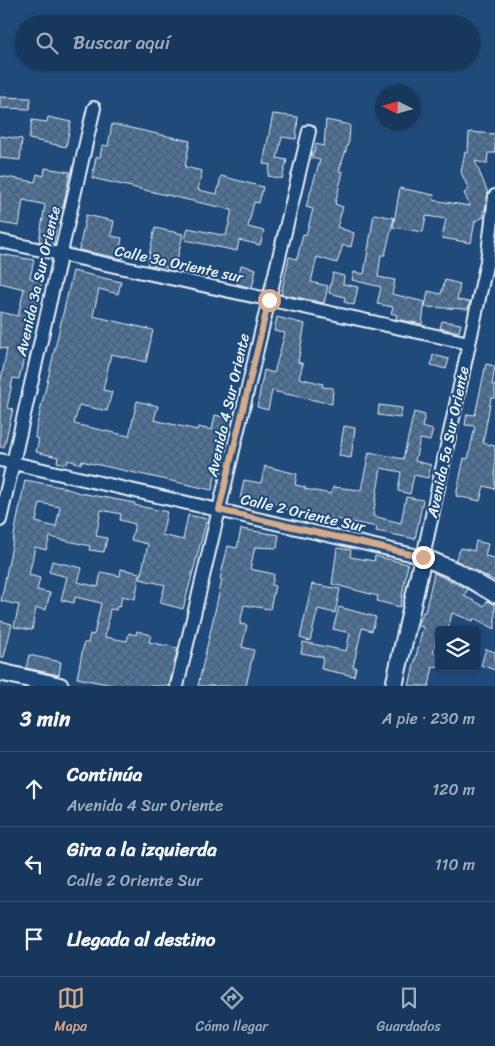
<!DOCTYPE html>
<html lang="es">
<meta charset="utf-8">
<style>
body{margin:0;font-family:Sriracha,sans-serif;background:#244365;color:#f1f3f6}
.controls{position:absolute;right:15px;bottom:15px;display:grid;overflow:hidden;border-radius:5px;box-shadow:0 1px 4px #0004}
.controls button{width:45px;height:45px;display:grid;place-items:center;padding:0;border:0;border-bottom:1px solid #365272;background:#17385c;color:#f1f3f6;font:25px sans-serif}
.compass{position:absolute;left:375px;top:85px;width:45px;height:45px;border-radius:50%;background:#17385c;box-shadow:0 1px 4px #0004;rotate:275deg}
.stop{position:absolute;width:15px;height:15px;margin:-11px;border:4px solid #d6ab8b;border-radius:50%;background:#fff}
.stop.end{background:#d6ab8b;border-color:#fff;box-shadow:0 1px 5px #0008}
.list{margin:0;padding:0;list-style:none}
h2{display:flex;justify-content:space-between;align-items:center;height:65px;margin:0;padding:0 20px;font-size:21px}
h2 small{font-size:16px;font-weight:400;color:#9eacbb}
.list li{display:grid;grid-template-columns:32px 1fr auto;gap:15px;align-items:center;box-sizing:border-box;height:75px;padding:0 20px;border-top:1px solid #365272}
.list b{display:block;font-size:19px;white-space:nowrap}
.list p{margin:0;font-size:16px;white-space:nowrap;color:#9eacbb}
.list em{font-size:16px;font-style:normal;color:#9eacbb}
.icon{flex:none;width:28px;height:28px;fill:none;stroke:currentColor;stroke-width:2;stroke-linecap:round;stroke-linejoin:round}
.map{position:relative;flex:none;width:495px;height:686px;overflow:hidden}
.search{position:absolute;background:#17385c;box-shadow:0 1px 4px #0004;left:15px;right:15px;top:15px;height:55px;display:flex;align-items:center;gap:12px;box-sizing:border-box;padding:0 18px;border-radius:28px;color:#9eacbb;font-size:19px}
.sheet{height:290px;background:#17385c}
nav{display:flex;justify-content:space-around;align-items:center;box-sizing:border-box;height:70px;border-top:1px solid #365272;background:#17385c;font-size:14px;color:#9eacbb}
nav a{display:grid;justify-items:center;gap:2px}
nav .on{color:#d6ab8b}
.map>svg:first-child{display:block}
</style>
<div class="map">
<svg width="495" height="686" viewBox="0 0 495 686">
<defs>
<pattern id="building-cross-hatch" width="8" height="8" patternUnits="userSpaceOnUse" patternTransform="scale(1.25)"><rect width="8" height="8" fill="#517399"/><path d="M0 0l8 8M0 8l8-8" fill="none" stroke="#4c5e72"/></pattern>
</defs>
<rect width="100%" height="100%" fill="#1f4a7a"/>
<filter id="ink" filterUnits="userSpaceOnUse"><feTurbulence type="fractalNoise" baseFrequency=".02" numOctaves="2"/><feDisplacementMap in="SourceGraphic" scale="10" xChannelSelector="R" yChannelSelector="G"/><feConvolveMatrix kernelMatrix="1 2 1 2 8 2 1 2 1" color-interpolation-filters="sRGB"/></filter>
<g filter="url(#ink)">
<path fill="url(#building-cross-hatch)" stroke="#e8f1f8" fill-rule="evenodd" d="M 0,97 L 31,98 L 30,109 L 0,108 Z
M 273,114 L 298,117 L 296,139 L 282,137 L 277,158 L 287,160 L 282,179 L 268,176 L 270,165 L 263,164 Z
M 48,117 L 71,122 L 66,147 L 29,139 L 32,120 L 47,122 Z
M 326,120 L 350,125 L 349,141 L 339,171 L 343,172 L 335,204 L 343,207 L 337,227 L 354,233 L 351,247 L 343,245 L 337,263 L 317,257 L 311,282 L 328,286 L 324,303 L 281,294 L 289,257 L 297,259 L 303,234 L 306,235 L 313,209 L 306,207 L 320,160 L 312,158 L 316,144 L 324,146 Z
M 112,124 L 190,141 L 185,167 L 202,171 L 198,190 L 217,194 L 221,176 L 263,187 L 259,203 L 254,202 L 248,227 L 264,231 L 260,245 L 239,240 L 237,251 L 185,240 L 188,228 L 226,236 L 232,210 L 92,178 L 96,157 L 100,157 L 102,145 L 108,146 Z
M 469,132 L 495,134 L 495,153 L 488,153 L 487,164 L 475,161 L 488,193 L 485,210 L 483,211 L 484,217 L 475,221 L 471,243 L 442,238 L 446,219 L 426,216 L 423,232 L 393,227 L 400,188 L 434,195 L 433,200 L 470,206 L 464,193 L 469,190 L 461,172 L 465,152 L 468,153 Z
M 0,136 L 22,139 L 20,160 L 0,158 Z
M 45,168 L 70,172 L 63,208 L 59,208 L 54,244 L 39,241 L 45,205 L 42,204 L 23,200 L 19,226 L 0,223 L 0,176 L 35,182 L 37,174 L 44,176 Z
M 374,214 L 394,218 L 385,255 L 381,255 L 378,277 L 395,280 L 392,294 L 425,302 L 422,324 L 396,319 L 397,315 L 391,313 L 393,307 L 377,304 L 381,287 L 352,280 L 354,272 L 364,274 Z
M 86,215 L 114,221 L 111,236 L 122,238 L 120,248 L 125,249 L 123,259 L 79,250 Z
M 155,228 L 183,234 L 175,268 L 147,265 Z
M 0,254 L 34,260 L 30,278 L 42,281 L 19,379 L 13,378 L 7,408 L 13,409 L 4,447 L 0,447 L 0,385 L 7,349 L 0,348 L 0,312 L 18,316 L 24,289 L 0,283 Z
M 241,265 L 256,269 L 252,288 L 237,284 Z
M 73,271 L 121,282 L 118,294 L 99,289 L 93,316 L 153,330 L 146,362 L 111,354 L 103,390 L 112,392 L 107,411 L 79,405 L 74,424 L 129,436 L 137,401 L 158,406 L 154,420 L 197,430 L 198,427 L 212,430 L 215,415 L 228,418 L 212,490 L 81,461 L 81,464 L 68,460 L 67,464 L 57,462 L 58,457 L 36,452 L 39,439 L 35,438 L 36,429 Z
M 333,273 L 344,276 L 343,284 L 358,287 L 354,305 L 344,302 L 345,297 L 329,293 Z
M 445,280 L 460,284 L 457,300 L 470,302 L 468,309 L 425,307 L 428,291 L 441,294 Z
M 277,317 L 305,324 L 298,362 L 303,364 L 299,378 L 323,384 L 322,387 L 333,388 L 332,404 L 272,391 L 268,410 L 257,407 L 264,370 L 274,373 L 285,333 L 274,331 Z
M 442,321 L 461,324 L 459,332 L 440,328 Z
M 433,355 L 449,359 L 446,369 L 431,365 Z
M 486,364 L 495,366 L 492,385 L 495,385 L 495,398 L 491,398 L 483,443 L 495,446 L 495,489 L 484,486 L 480,501 L 456,496 L 464,458 L 468,459 L 475,426 L 465,425 L 467,414 L 475,415 Z
M 379,405 L 402,408 L 400,418 L 378,415 Z
M 414,412 L 425,415 L 422,427 L 433,430 L 430,441 L 420,439 L 415,461 L 431,465 L 428,478 L 414,475 L 410,494 L 398,491 L 401,472 L 381,468 L 373,516 L 401,523 L 406,497 L 423,500 L 415,539 L 376,531 L 377,527 L 281,508 L 281,505 L 256,499 L 255,503 L 240,499 L 244,480 L 261,483 L 265,466 L 297,474 L 295,485 L 305,487 L 305,489 L 331,494 L 333,487 L 361,490 L 369,452 L 403,459 Z
M 344,426 L 355,428 L 351,458 L 339,456 Z
M 25,480 L 61,487 L 80,493 L 135,503 L 134,505 L 167,512 L 162,535 L 183,540 L 188,515 L 207,519 L 183,609 L 160,603 L 165,585 L 140,579 L 148,544 L 131,540 L 135,524 L 120,520 L 121,514 L 101,510 L 96,536 L 107,538 L 104,552 L 89,550 L 90,546 L 50,537 L 46,550 L 35,547 L 29,575 L 40,578 L 37,590 L 50,593 L 46,610 L 36,608 L 32,630 L 14,627 L 19,605 L 1,601 ZM 40,503 L 60,507 L 56,527 L 36,522 Z
M 241,529 L 279,535 L 277,548 L 255,547 L 250,569 L 274,574 L 272,585 L 275,586 L 270,609 L 244,605 L 240,624 L 247,625 L 242,647 L 254,650 L 246,686 L 198,686 L 222,580 L 220,579 L 223,566 L 228,546 L 237,548 Z
M 476,541 L 488,544 L 485,556 L 495,558 L 495,581 L 455,560 L 461,548 L 474,551 Z
M 337,548 L 351,550 L 350,557 L 374,561 L 375,556 L 408,564 L 400,607 L 377,601 L 378,596 L 332,584 Z
M 52,561 L 82,568 L 78,582 L 98,587 L 101,572 L 120,576 L 121,569 L 140,573 L 135,599 L 122,596 L 120,607 L 117,606 L 116,610 L 110,609 L 105,637 L 127,641 L 129,633 L 136,635 L 137,631 L 151,635 L 149,642 L 178,648 L 169,686 L 117,686 L 77,678 L 84,643 L 88,643 L 90,634 L 94,635 L 101,603 L 75,597 L 74,603 L 61,600 L 67,577 L 49,572 Z
M 434,573 L 468,589 L 464,596 L 484,606 L 487,601 L 495,605 L 495,629 L 474,618 L 473,621 L 452,613 L 448,630 L 439,630 L 433,653 L 439,655 L 439,667 L 433,666 L 429,686 L 409,686 L 423,627 L 419,626 L 423,612 L 425,612 Z
M 312,584 L 340,589 L 335,613 L 318,609 L 310,641 L 300,638 Z
M 339,607 L 376,617 L 372,631 L 362,628 L 353,667 L 356,667 L 354,676 L 321,669 L 323,657 L 301,653 L 303,642 L 346,651 L 350,633 L 333,629 Z
M 0,621 L 12,624 L 4,657 L 0,657 Z
M 486,649 L 495,652 L 495,670 L 481,665 Z
M 29,655 L 61,662 L 59,675 L 26,668 Z"/>
<g fill="none" stroke-linecap="round" stroke-linejoin="round">
<g stroke="#e8f1f8" stroke-width="16">
<path id="minor" d="M 0,241 L 469,343
M 0,460 L 423,557 L 487,261 L 495,196
M 0,520 L 94,108
M 177,686 L 309,131"/>
</g>
<g stroke="#e8f1f8" stroke-width="20">
<path id="tertiary" d="M 0,672 L 60,686
M 394,686 L 423,557 L 458,572 L 495,594"/>
</g>
<use href="#minor" stroke="#1f4a7a" stroke-width="12"/>
<use href="#tertiary" stroke="#1f4a7a" stroke-width="16"/>
</g>
</g>
<g fill="none" stroke-linecap="round" stroke-linejoin="round" filter="url(#ink)">
<path stroke="#d6ab8b" stroke-width="6" d="M 269,300 L 219,510 L 423,557"/>
</g>
<g text-anchor="middle" dominant-baseline="central" stroke-width="4" stroke-linejoin="round" paint-order="stroke">
<g font-size="15" fill="#e8f1f8" stroke="#1f4a7a">
<text transform="translate(179 264) rotate(12)">Calle 3a Oriente sur</text>
<text transform="translate(38 281) rotate(-77)">Avenida 3a Sur Oriente</text>
<text transform="translate(228 405) rotate(-77)">Avenida 4 Sur Oriente</text>
<text transform="translate(448 442) rotate(-78)">Avenida 5a Sur Oriente</text>
<text transform="translate(303 513) rotate(13)">Calle 2 Oriente Sur</text>
</g>
</g>
</svg>
<div class="controls">
<button><svg class="icon" aria-label="layers" viewBox="0 0 24 24"><path d="M12 4l9 5-9 5-9-5zM3 14l9 5 9-5"/></svg></button>
</div>
<svg class="compass" viewBox="-18 -18 36 36"><path d="M0-13l5 13h-10z" fill="#e53935"/><path d="M0 13l5-13h-10z" fill="#9eacbb"/></svg>
<div class="stop" style="left:269px;top:300px"></div>
<div class="stop end" style="left:423px;top:557px"></div>
<div class="search"><svg class="icon" aria-label="search" viewBox="0 0 24 24"><circle cx="10" cy="10" r="6"/><path d="M15 15l6 6"/></svg>Buscar aquí</div>
</div>
<section class="sheet">
<h2>3 min<small>A pie · 230 m</small></h2>
<ul class="list">
<li><svg class="icon" aria-label="ahead" viewBox="0 0 24 24"><path d="M12 20V5M6 11l6-6 6 6"/></svg><div><b>Continúa</b><p>Avenida 4 Sur Oriente</p></div><em>120 m</em></li>
<li><svg class="icon" aria-label="left" viewBox="0 0 24 24"><path d="M17 20v-9H6M10 6l-5 5 5 5"/></svg><div><b>Gira a la izquierda</b><p>Calle 2 Oriente Sur</p></div><em>110 m</em></li>
<li><svg class="icon" aria-label="arrive" viewBox="0 0 24 24"><path d="M6 21V4h12l-3 4 3 4H6"/></svg><div><b>Llegada al destino</b></div></li>
</ul>
</section>
<nav>
<a class="on"><svg class="icon" aria-label="map" viewBox="0 0 24 24"><path d="M3 6l6-2 6 2 6-2v14l-6 2-6-2-6 2zM9 4v14M15 6v14"/></svg>Mapa</a>
<a><svg class="icon" aria-label="directions" viewBox="0 0 24 24"><path d="M12 3l9 9-9 9-9-9zM9 14v-3h6M13 9l2 2-2 2"/></svg>Cómo llegar</a>
<a><svg class="icon" aria-label="saved" viewBox="0 0 24 24"><path d="M7 4h10v16l-5-4-5 4z"/></svg>Guardados</a>
</nav>
